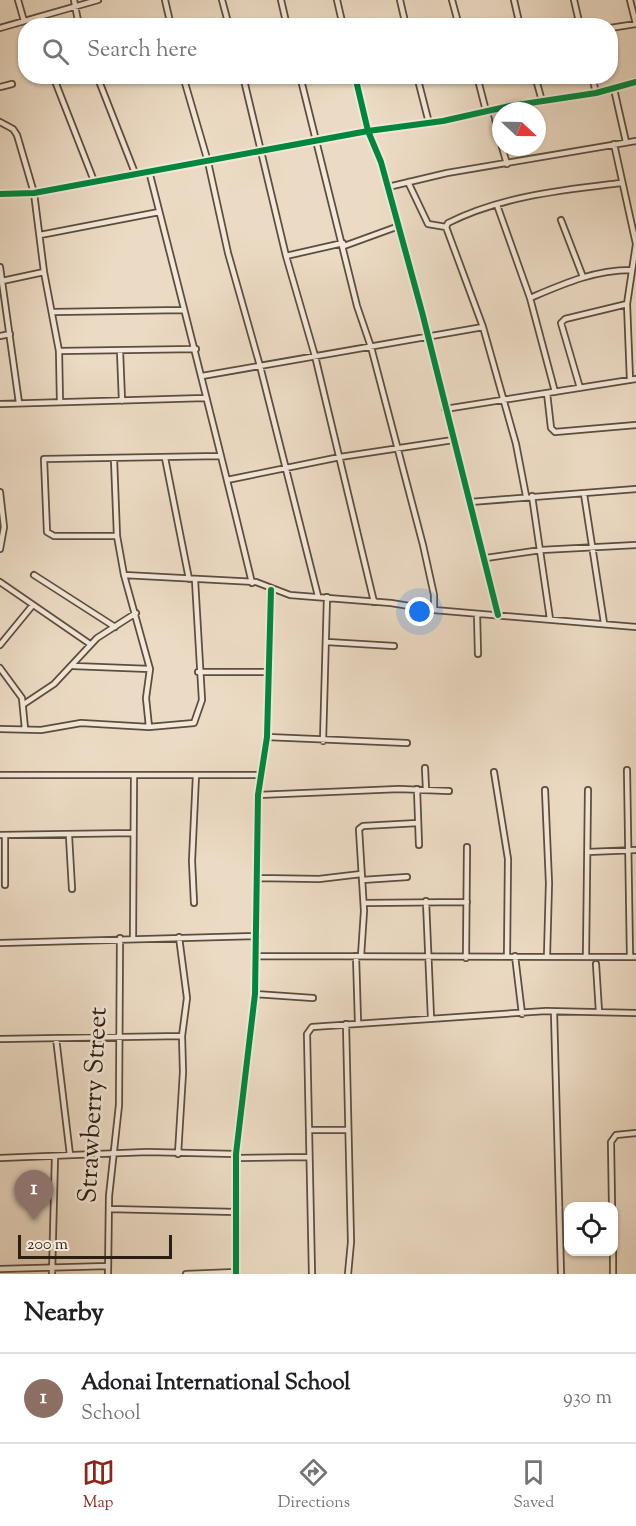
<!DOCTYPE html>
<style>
body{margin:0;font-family:"Sorts Mill Goudy",serif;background:#f6f6f6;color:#202124}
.controls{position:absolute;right:18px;bottom:18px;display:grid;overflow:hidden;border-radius:12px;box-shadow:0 2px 4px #0004}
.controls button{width:54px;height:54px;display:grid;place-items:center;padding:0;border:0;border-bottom:2px solid #e0e0e0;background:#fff;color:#202124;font:30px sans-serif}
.compass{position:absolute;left:492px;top:102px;width:54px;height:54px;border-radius:50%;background:#fff;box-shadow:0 2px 4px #0004;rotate:112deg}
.scale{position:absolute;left:18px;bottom:15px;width:154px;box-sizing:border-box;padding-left:6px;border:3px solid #2d1e12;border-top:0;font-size:16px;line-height:21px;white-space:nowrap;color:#2d1e12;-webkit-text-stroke:4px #f3e8d9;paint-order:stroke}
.you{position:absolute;left:420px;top:612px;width:21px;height:21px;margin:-15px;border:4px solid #fff;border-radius:50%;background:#1a73e8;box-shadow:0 0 0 9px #1a73e833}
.badge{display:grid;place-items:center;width:39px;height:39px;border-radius:50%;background:#8f2418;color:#fff;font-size:20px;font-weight:700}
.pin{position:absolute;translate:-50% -50px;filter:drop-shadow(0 2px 3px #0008)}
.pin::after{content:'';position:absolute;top:32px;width:21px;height:18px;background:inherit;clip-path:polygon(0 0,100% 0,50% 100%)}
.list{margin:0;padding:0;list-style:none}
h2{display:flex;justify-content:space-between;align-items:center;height:78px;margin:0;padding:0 24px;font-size:26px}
h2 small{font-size:20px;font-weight:400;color:#757577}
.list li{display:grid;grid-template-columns:39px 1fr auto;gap:18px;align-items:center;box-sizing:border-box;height:90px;padding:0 24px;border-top:2px solid #e0e0e0}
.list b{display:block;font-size:22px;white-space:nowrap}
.list p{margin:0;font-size:20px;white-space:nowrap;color:#757577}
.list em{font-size:20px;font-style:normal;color:#757577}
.icon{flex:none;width:33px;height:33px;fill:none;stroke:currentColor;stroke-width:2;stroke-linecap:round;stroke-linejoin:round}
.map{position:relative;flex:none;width:636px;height:1274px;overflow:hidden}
.search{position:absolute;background:#fff;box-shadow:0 2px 4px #0004;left:18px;right:18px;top:18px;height:66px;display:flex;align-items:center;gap:15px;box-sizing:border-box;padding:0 21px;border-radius:24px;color:#757577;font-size:22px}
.sheet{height:168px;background:#fff}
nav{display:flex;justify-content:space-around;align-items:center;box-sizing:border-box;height:84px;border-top:2px solid #e0e0e0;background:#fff;font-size:16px;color:#757577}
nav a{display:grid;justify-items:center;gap:3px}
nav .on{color:#8f2418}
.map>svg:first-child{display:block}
</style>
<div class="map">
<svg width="636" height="1274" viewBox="0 0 636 1274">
<rect width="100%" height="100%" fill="#ecdbc4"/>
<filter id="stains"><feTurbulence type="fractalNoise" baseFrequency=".00333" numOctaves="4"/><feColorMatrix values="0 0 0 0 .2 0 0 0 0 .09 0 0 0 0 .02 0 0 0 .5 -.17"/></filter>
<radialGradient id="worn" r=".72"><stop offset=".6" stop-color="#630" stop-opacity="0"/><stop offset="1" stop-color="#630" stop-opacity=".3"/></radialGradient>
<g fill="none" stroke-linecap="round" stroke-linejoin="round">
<g stroke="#5d4d3e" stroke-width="8">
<path id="minor" d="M 18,0 L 24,21
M 74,0 L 79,26
M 165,0 L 171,26
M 222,0 L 229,26
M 281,0 L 287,26
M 337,0 L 343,26
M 400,0 L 406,26
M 452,0 L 459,26
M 514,0 L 520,26
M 574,0 L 580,26
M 630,0 L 636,24
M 0,28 L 98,0
M 610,28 L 636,24
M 53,76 L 94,181
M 97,76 L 135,173
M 183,76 L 208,162 L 228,253 L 260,366 L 318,596
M 243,76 L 286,256 L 315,356 L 374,602
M 300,76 L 357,306 L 371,347 L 423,545 L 434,595 L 434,610
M 355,76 L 368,131 L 381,162 L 422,312 L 498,615
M 417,76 L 429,123
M 477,76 L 486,111
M 535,76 L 542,101
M 592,76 L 596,93
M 0,87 L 12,84
M 614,89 L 626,142
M 493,110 L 501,142
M 0,122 L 13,129 L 17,135 L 34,193 L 44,272 L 59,351 L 60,402
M 614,144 L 636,244 L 627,304 L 630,380
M 502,147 L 507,164
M 149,171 C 184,308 219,445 252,583
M 408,182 L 428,224 L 446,227
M 388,187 L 447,173 L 636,141
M 0,194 L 34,193 L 368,131 L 443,121 L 510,106 L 596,93 L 636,82
M 497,205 L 530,298 L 555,392
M 561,220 L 583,277
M 40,235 L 159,212
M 344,246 L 399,226
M 286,256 L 343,243
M 0,267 L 19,403
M 2,281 L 44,272
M 530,298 C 563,284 594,270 631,270
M 53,312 L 183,310
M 0,336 L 10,334
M 59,351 L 196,349
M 120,351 L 122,401
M 202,376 L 483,327
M 580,388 L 561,323 L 565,319 L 627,304
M 547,393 L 551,428 L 555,432 L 636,425
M 0,404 L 205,398
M 445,409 L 636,379
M 165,458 L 189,579
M 114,459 L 117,536 L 124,575 L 150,669 L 146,698 L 149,727
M 227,480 L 340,457 L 453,440
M 0,492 L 4,527 L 0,549
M 584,494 L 604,623
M 526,496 L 516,444 L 483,327 L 446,227 L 448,223 C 501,196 563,190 621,183
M 532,496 L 550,619
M 470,502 L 636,489
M 117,536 L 54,536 L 47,532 L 44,459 L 220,456
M 486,558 L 541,550 L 636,545
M 34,575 L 115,627
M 124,575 L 256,582 L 290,595 L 391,603 L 434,610 L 636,627
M 0,582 L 90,644
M 477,614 L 478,654
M 327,642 L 394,646
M 0,645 L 32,606
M 73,666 L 150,669
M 0,668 L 22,698 L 25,729
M 198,672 L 269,672
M 24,704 L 54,684 L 97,638 L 136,613
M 0,729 L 41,730 L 81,723 L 149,727 L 194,723 L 202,700 L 195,580
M 267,737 L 407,743
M 323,741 L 327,597
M 425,768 L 426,789
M 627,770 L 630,957
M 494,772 L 508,859 L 507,956
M 0,775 L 259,775
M 417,789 L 419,845
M 545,790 L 549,883 L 547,956
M 258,795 L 399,789 L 449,791
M 0,835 L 133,833
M 69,836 L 72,889
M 588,852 L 636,850
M 257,878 L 319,879 L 361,874
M 362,880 L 407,877
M 5,885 L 5,835
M 426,901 L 431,1018
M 194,903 L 192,861 L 196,775
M 364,903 L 467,902
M 133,938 L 134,775
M 0,943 L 257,936
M 257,956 L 636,957
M 356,956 L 358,1022
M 361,956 L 364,911 L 359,829 L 363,826 L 418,823
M 515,956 L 522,1014
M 586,956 L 588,790
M 466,958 L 467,847
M 596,964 L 599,1012
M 255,994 L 313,998
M 554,1012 L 561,1274
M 346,1024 L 351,1242 L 348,1274
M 56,1038 L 70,1155
M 0,1039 L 182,1036
M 309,1130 L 348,1130
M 178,1154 L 183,1072 L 182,1036 L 187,998 L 179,937
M 0,1158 L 147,1152 L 236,1154
M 236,1158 L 309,1157
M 612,1206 L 611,1142 L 616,1135 L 636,1133
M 109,1209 L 236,1212
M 613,1252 L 613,1274
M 0,1269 L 108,1266
M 52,1274 L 55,1156
M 108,1274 L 109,1196 L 119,1105 L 120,938
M 186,1274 L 236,1272
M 236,1274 L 236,1154 L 255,994 L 258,795 L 267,737 L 271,590
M 312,1274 L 307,1034 L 312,1027 L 546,1011 L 636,1013"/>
</g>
<use href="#minor" stroke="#f3e8d9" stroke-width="4.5"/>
<g stroke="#f3e8d9" stroke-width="10">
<path id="cycleway" d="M 355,76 L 368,131 L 381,162 L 422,312 L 498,615
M 0,194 L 34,193 L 368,131 L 443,121 L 510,106 L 596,93 L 636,82
M 236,1274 L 236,1154 L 255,994 L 258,795 L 267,737 L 271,590"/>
</g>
<use href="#cycleway" stroke="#00873e" stroke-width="6"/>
</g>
<g text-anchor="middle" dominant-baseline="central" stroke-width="5" stroke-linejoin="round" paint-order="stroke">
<g font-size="26" fill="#2d1e12" stroke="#f3e8d9">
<text transform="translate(94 1105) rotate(-87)">Strawberry Street</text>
</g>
</g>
<rect width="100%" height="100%" filter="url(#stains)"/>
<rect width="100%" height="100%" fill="url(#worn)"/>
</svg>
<div class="controls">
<button><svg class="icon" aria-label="locate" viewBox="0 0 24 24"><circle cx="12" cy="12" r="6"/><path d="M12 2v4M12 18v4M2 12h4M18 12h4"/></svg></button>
</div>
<svg class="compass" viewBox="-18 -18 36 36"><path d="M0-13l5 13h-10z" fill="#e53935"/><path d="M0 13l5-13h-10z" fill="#757577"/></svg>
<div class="scale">200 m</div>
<div class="you"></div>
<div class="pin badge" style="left:34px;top:1220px;background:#8d6e63">1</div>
<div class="search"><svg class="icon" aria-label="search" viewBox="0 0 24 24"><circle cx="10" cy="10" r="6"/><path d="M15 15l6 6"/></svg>Search here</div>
</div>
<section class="sheet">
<h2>Nearby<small></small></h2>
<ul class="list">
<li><span class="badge" style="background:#8d6e63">1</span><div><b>Adonai International School</b><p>School</p></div><em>930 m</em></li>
</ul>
</section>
<nav>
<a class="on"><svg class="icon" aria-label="map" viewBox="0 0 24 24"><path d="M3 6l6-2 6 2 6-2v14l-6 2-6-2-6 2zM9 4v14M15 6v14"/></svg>Map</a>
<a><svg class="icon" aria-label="directions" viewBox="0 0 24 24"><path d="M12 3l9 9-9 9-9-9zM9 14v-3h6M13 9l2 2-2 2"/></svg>Directions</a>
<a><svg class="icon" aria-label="saved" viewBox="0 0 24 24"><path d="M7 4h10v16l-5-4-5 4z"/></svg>Saved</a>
</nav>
